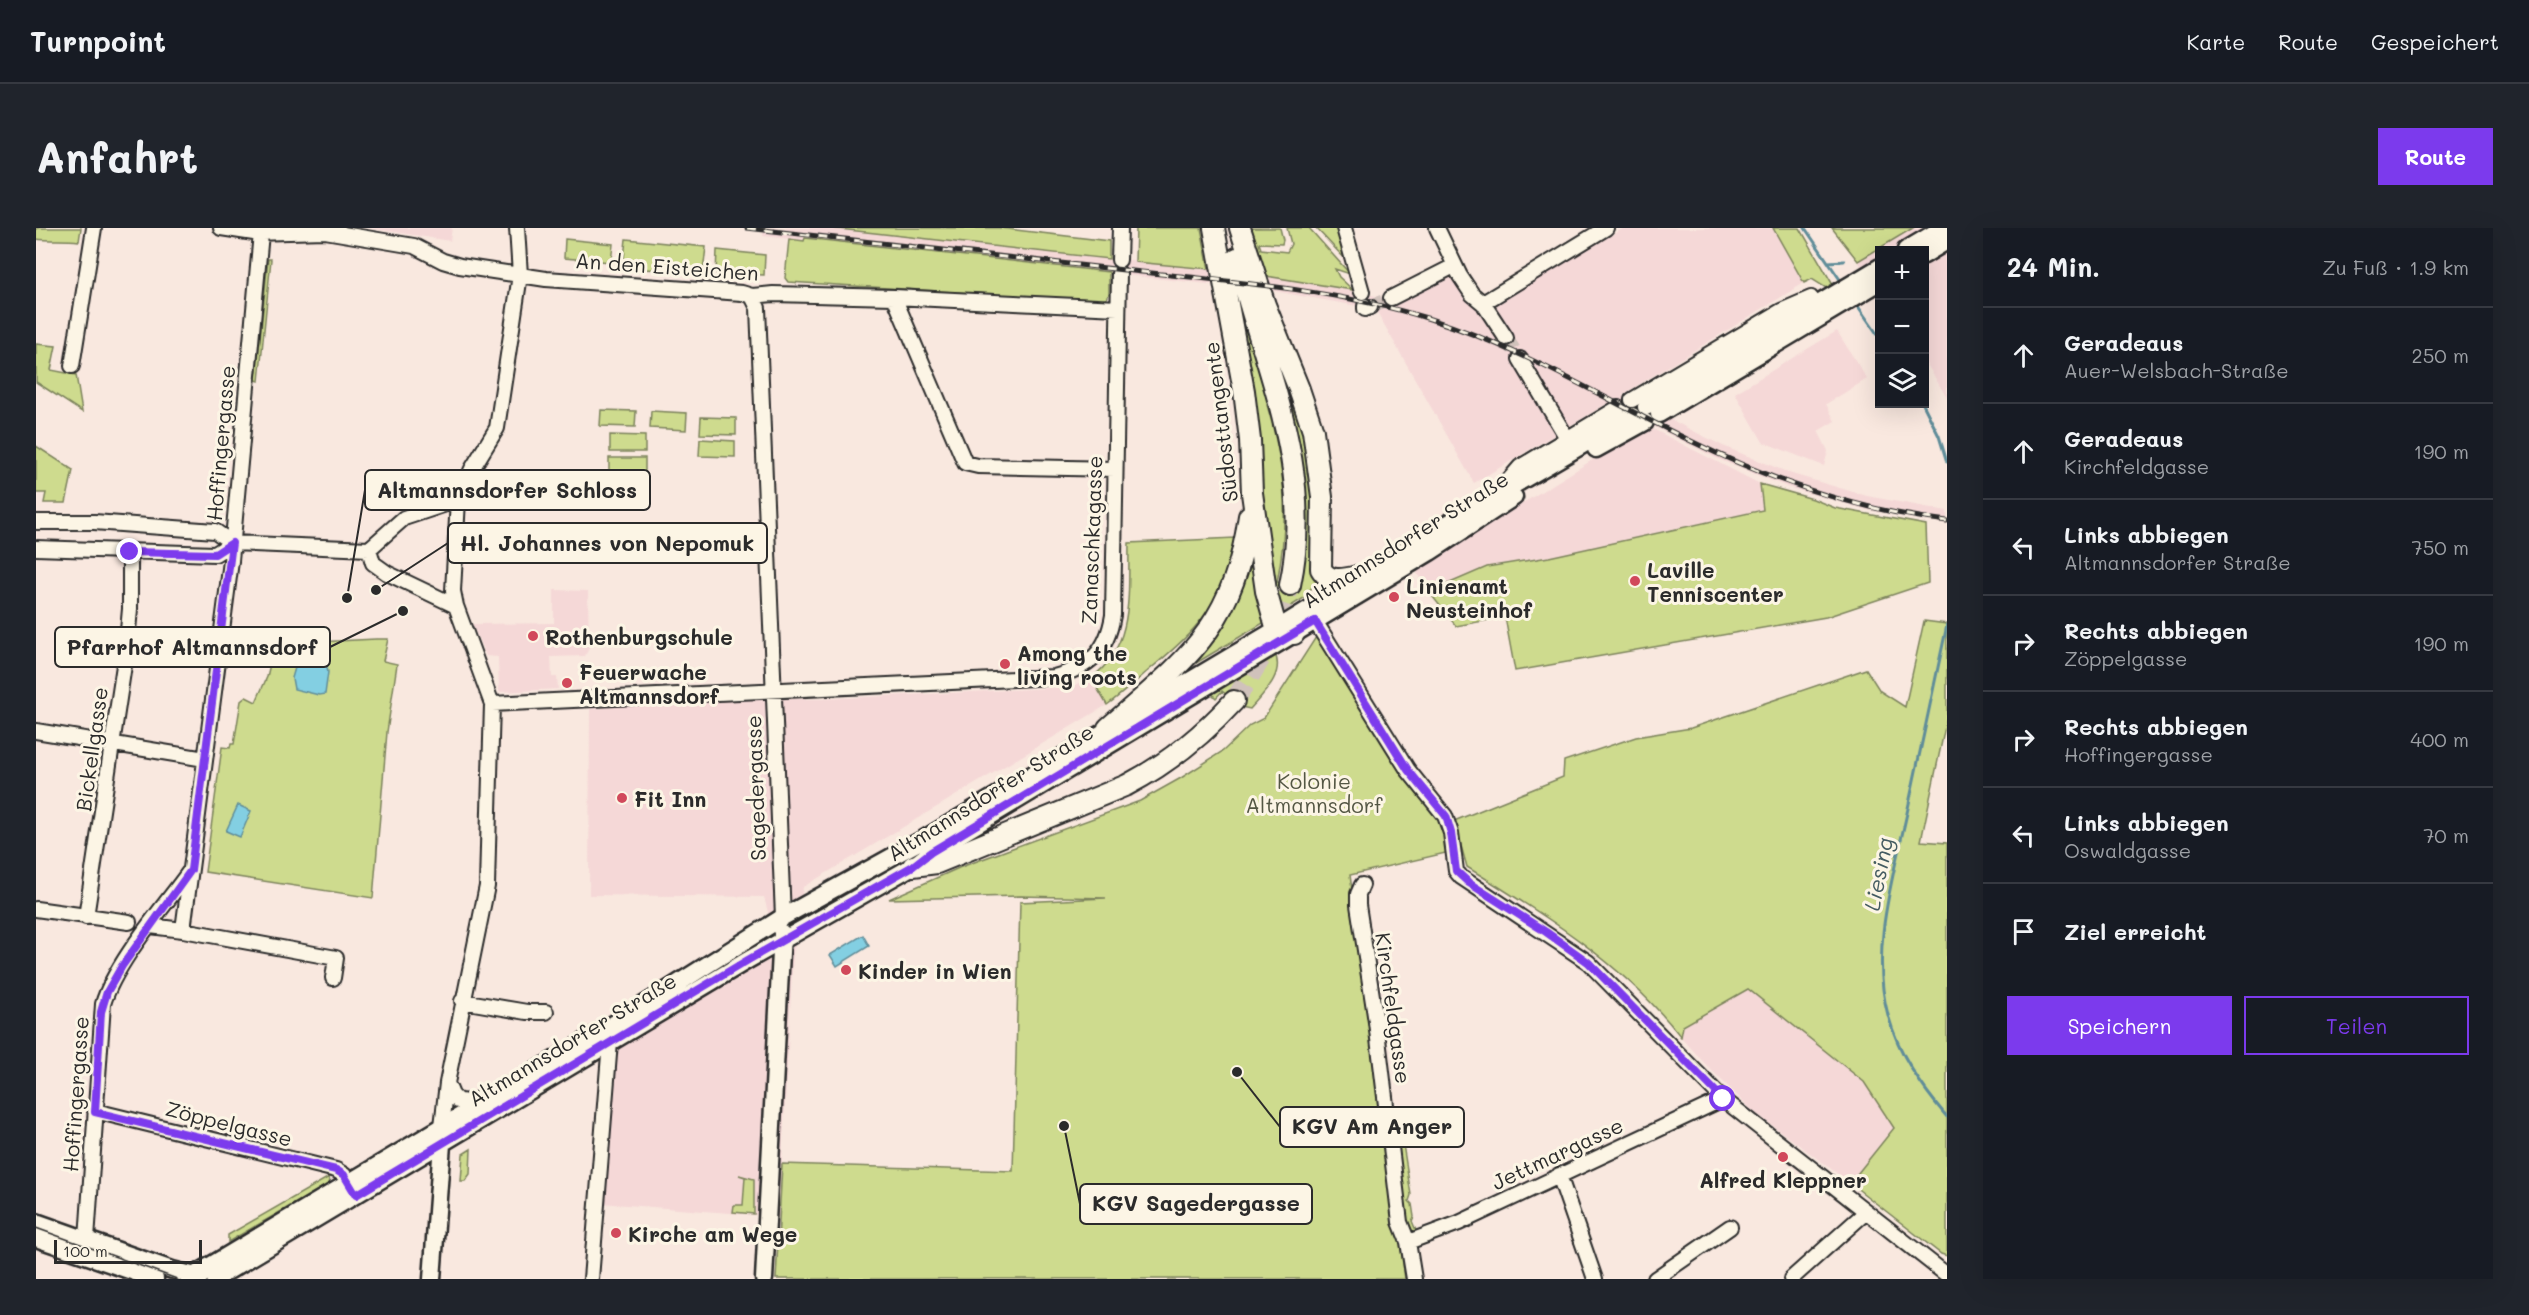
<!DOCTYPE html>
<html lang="de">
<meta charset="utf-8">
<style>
body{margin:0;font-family:Mali,sans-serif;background:#20242c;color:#f1f3f6}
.controls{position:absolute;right:18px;top:18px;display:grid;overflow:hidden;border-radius:0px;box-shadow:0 6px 24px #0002}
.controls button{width:54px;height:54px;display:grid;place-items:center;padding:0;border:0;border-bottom:2px solid #363941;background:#171b24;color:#f1f3f6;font:30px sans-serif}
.scale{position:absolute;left:18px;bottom:15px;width:148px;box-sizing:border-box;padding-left:6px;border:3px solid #2b2b2b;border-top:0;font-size:16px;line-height:21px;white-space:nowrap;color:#2b2b2b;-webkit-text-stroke:4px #fcf5e5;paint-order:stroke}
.stop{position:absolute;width:18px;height:18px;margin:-14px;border:4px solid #7c3aed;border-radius:50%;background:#fff}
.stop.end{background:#7c3aed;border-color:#fff;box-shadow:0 2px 6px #0008}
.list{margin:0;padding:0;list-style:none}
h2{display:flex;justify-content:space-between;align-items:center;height:78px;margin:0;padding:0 24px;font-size:26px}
h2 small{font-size:20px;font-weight:400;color:#9ea1a6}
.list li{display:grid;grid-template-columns:39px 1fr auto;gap:18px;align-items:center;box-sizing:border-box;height:96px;padding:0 24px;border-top:2px solid #363941}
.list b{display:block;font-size:22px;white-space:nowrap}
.list p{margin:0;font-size:20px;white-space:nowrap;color:#9ea1a6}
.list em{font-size:20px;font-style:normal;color:#9ea1a6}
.actions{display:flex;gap:12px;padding:18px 24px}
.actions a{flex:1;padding:14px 0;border:2px solid #7c3aed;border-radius:0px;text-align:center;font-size:21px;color:#7c3aed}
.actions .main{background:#7c3aed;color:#fff}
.icon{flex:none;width:33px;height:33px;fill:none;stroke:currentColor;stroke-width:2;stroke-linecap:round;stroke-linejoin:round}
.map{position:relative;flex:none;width:1911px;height:1051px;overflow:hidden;border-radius:0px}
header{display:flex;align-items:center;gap:36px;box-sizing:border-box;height:84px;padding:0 30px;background:#171b24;border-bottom:2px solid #363941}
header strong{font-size:28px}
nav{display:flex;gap:33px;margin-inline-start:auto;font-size:21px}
.intro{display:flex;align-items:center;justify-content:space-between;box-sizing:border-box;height:144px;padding:0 36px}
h1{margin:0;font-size:42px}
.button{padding:15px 27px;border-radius:0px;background:#7c3aed;color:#fff;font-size:21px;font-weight:700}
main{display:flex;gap:36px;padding:0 36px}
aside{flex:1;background:#171b24;border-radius:0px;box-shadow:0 6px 24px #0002}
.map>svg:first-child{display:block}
</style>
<header>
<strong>Turnpoint</strong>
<nav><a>Karte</a><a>Route</a><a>Gespeichert</a></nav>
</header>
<div class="intro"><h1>Anfahrt</h1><a class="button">Route</a></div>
<main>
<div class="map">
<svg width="1911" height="1051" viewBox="0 0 1911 1051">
<rect width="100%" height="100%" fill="#f9e8df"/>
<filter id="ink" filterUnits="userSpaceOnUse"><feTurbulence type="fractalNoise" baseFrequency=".0167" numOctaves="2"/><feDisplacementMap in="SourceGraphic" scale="12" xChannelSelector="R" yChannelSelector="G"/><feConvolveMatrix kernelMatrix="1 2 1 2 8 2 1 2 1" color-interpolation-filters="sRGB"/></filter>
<g filter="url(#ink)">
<path fill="#f5d8d7" d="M 333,0 L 416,0 L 414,13 Z
M 728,0 L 793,0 L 1001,21 L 1258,51 L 1364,73 L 1420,45 L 1446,81 L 1588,0 L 1737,0 L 1768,55 L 1586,167 L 1687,218 L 1756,246 L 1831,268 L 1911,283 L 1911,296 L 1832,282 L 1751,259 L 1682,231 L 1572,175 L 1438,255 L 1341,84 L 1344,82 L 1238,63 L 727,8 Z
M 1877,0 L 1911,0 L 1911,170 L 1889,133 L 1888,22 L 1844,22 L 1843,65 L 1822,33 Z
M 1801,103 L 1831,151 L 1790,176 L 1799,193 L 1782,203 L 1792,223 L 1788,238 L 1727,214 L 1699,165 Z
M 1611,198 L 1724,256 L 1727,282 L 1513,329 L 1451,339 L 1393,364 L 1379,342 Z
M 518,362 L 552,363 L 553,420 L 549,428 L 515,429 L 516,449 L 521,449 L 522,461 L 463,464 L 462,429 L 450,428 L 436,396 L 518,395 Z
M 1055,450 L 1071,477 L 767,659 L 757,728 L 743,989 L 565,975 L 577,809 L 739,711 L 728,669 L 553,667 L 554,477 L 717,471 L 786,471 L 1035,459 Z
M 1712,761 L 1828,854 L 1858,900 L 1814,955 L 1717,883 L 1671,838 L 1645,809 L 1647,798 Z"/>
<path fill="#cedb8e" stroke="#7c835c" stroke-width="1.5" d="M 0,0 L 45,0 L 43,13 C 28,11 15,13 0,11 Z
M 794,0 L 963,0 L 1073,13 L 1073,31 Z
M 1100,0 L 1165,0 L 1173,41 L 1099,34 Z
M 1214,0 L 1244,0 L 1247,12 L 1246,16 L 1223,15 L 1225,21 L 1251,24 L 1255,16 L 1251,0 L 1273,0 L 1314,46 L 1299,41 L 1303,49 L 1317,62 L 1230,48 Z
M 1280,0 L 1306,0 L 1312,34 Z
M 1737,0 L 1764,0 L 1797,57 L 1790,60 L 1776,51 L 1768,55 Z
M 1796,0 L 1877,0 L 1822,33 Z
M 769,10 L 1073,44 L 1073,66 L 1070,72 L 1053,72 L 752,54 L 749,50 L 753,11 L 768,13 Z
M 529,11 L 577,16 L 575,34 L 528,30 Z
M 590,11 L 670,19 L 667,44 L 587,40 Z
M 681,22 L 729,27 L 728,47 L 680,45 Z
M 232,31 L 235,31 L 223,153 L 220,152 Z
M 1202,61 L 1236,175 L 1231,177 C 1249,239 1254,290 1241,354 L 1262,359 C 1289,265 1250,171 1221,82 L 1271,201 L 1283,350 L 1268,370 L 1242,386 L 1228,293 L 1223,201 L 1198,62 Z
M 0,116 L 20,118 L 15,142 L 40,147 L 46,184 L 0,154 Z
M 565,182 L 600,183 L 599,199 L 564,198 Z
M 615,183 L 651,185 L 650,202 L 614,200 Z
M 665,189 L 700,190 L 700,207 L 664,206 Z
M 574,207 L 609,208 L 609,224 L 574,224 Z
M 664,211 L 699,213 L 699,229 L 663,228 Z
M 0,218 L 37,242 L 30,275 L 8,275 L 10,265 L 0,265 Z
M 573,230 L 609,230 L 609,246 L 573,246 Z
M 1724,256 L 1777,271 L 1799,280 L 1890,297 L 1892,355 L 1790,389 L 1479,443 L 1469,389 L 1420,398 L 1393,364 L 1451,339 L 1513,329 L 1727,282 Z
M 1199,310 C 1182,379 1167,397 1113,442 C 1099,454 1086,466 1071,477 L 1055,450 C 1099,419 1092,364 1093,315 Z
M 1213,333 L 1217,333 L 1229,394 L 1150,441 Z
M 1888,393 L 1911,396 L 1911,489 L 1885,613 L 1911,615 L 1911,1028 L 1905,1026 L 1814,955 L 1858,900 L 1828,854 L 1712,761 L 1647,798 L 1645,809 C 1588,736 1509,687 1431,639 L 1418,593 L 1527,549 L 1528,533 L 1600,509 L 1655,500 L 1830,441 L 1844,463 L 1869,479 Z
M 1280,409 L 1407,590 L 1414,624 L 1314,647 L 1369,1051 L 740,1051 L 746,936 L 977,943 L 984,674 L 1070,670 L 984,668 L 853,671 L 925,639 L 1104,573 L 1145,550 L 1187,523 L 1214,497 L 1228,490 Z
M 340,411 L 352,411 L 347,433 L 361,436 L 351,504 L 337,670 L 169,644 L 186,519 L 194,520 L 195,516 L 198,516 L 205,473 L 210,469 L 220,474 L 231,449 L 239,414 L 262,417 L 262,415 Z
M 1238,424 C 1250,445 1228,465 1214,481 L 1205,479 L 1186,463 L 1180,470 L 1177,467 L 1180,458 Z
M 1366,910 L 1375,967 L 1373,973 L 1376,976 L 1378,989 L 1376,993 L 1381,1005 L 1371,1002 L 1355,912 Z
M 435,921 L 434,946 L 429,953 L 425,953 L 427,926 Z
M 703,947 L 718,951 L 718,986 L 697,984 L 698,977 L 707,977 L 709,949 Z
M 293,949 L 294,956 L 289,961 L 287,959 L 192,1014 L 192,1007 Z"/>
<path fill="#83cfe2" stroke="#608d99" stroke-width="1.5" d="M 289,429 L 292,444 L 289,466 L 283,467 L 258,461 L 256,450 L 261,433 Z
M 202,577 L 215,583 L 204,609 L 190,603 Z
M 827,707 L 833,718 L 801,738 L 794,727 Z"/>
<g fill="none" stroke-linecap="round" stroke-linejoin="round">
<path stroke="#608d99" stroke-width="3" d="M 1769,0 L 1807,56
M 1792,34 L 1808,33
M 1819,74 L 1844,110
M 1887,176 L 1903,208 L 1911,234
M 1911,397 C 1898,460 1884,522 1871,585 C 1857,650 1834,721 1852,787 C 1863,827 1885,858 1911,889"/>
<path stroke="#d0c2bb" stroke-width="14" stroke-dasharray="14 7" stroke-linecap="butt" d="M 1334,79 L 1355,70
M 1470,110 L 1484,131"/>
<path stroke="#d0c2bb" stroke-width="20" stroke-dasharray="20 10" stroke-linecap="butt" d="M 1198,473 L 1236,413 L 1254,357"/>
<g stroke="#2b2b2b" stroke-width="18">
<path id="minor" d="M 185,0 L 218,5 L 289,3 L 378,18 L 407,33 L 424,38 L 510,51 L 706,65 L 716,68 L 737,66 L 858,69 L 1082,80
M 1308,0 L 1326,64
M 1401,0 L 1424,48 L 1436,66 L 1447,75 L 1470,110
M 1083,32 L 1084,0
M 716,68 L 722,80 L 747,689
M 858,69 L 929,235 L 942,238 L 1079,241
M 1355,70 L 1418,38
M 1447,75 L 1570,0
M 1329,78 L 1329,81 L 1334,79
M 1484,131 L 1531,210
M 36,138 L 58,0
M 1596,172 L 1745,83 L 1775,70 L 1780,77
M 1465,261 L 1484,239 L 1582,180
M 0,294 L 58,294 L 179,303 L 196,315 L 333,321
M 0,320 L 179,326 L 196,315
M 333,321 L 337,335 L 351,345 L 420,378
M 333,321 L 368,290 L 422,272
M 1279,393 L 1372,542 L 1409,588 L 1415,605 L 1420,643 L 1425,649 L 1552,734 L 1687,871 L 1911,1047
M 456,476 L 1018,449 C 1054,439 1071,424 1077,387 L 1083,45
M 0,503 L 169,531
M 1326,657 L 1322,666 L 1322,677 L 1340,794 L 1364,994 L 1372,1014 L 1378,1051
M 0,681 L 93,694
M 50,689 L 90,424 L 94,381 L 94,324
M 114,698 L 147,702 L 300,730 L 297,750
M 147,702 L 195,333 L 225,5
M 426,773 L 491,784 L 510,784
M 411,855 L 416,867 L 422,873 L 436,874 L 444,870
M 59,883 L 300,942 L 308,947 L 318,964
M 405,907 L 411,855 L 451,658 L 452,619 L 456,476 L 420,378 L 417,363 L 422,272 L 436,241 L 461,200 L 484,47 L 481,0
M 1523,947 L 1559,1051
M 51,1011 L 67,776 C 79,735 127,680 153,644
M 1372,1014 L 1423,995 L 1687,871
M 555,1051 L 574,814
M 1619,1051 L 1694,999
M 1755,1051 L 1830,984"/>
</g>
<g stroke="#2b2b2b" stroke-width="21">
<path id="major" d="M 1870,22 L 1907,0
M 1888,27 L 1911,13
M 1610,179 L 1844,39
M 1623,186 L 1844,54
M 1560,221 L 1609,194
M 0,994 L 136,1042 L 164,1049
M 0,1010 L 119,1051
M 152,1051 L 573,799 L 747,689 L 888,611 L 1231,407 L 1401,302 L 1596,188
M 179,1051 L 712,732 L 877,638 L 895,624 L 1394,324 L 1478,269
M 396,1051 L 406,916
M 728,1051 L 746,705"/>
</g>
<g stroke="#2b2b2b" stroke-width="24">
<path id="highway" d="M 1178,0 L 1208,163 L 1214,212 L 1216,265 L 1230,363 L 1239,395 L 1246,402 L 1258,406
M 1204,0 L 1229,77 L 1263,161 L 1277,203 L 1286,269 L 1285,341 C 1295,358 1314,349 1330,346
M 1201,30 C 1228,140 1279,240 1254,357
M 1072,500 C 1152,430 1197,400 1213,288
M 877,638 L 901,635 L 1091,557 C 1133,535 1166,508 1198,473"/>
</g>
<use href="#minor" stroke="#fcf5e5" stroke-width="14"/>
<use href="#major" stroke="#fcf5e5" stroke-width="16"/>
<use href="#highway" stroke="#fcf5e5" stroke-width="20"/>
<path stroke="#2b2b2b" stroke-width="1.5" d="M 0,1000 L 141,1051"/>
<g stroke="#2b2b2b" stroke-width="5">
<path id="rail" d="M 711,0 C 839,15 968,29 1097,43 C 1197,54 1298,61 1394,91 C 1486,120 1568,171 1655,213 C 1736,253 1821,282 1911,293"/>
</g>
<use href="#rail" stroke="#fcf5e5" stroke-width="3" stroke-dasharray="9" stroke-linecap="butt"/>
</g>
</g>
<g fill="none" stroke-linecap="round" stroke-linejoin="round" filter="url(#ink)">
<path stroke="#7c3aed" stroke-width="8" d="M 94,324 L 179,326 L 196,315 L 155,642 L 86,738 L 71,764 L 65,784 L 59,884 L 300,942 L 308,947 L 320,967 L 712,732 L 877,638 L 895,624 L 1279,393 L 1372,542 L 1410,588 L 1415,605 L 1420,643 L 1433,655 L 1510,704 L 1552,734 L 1687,871"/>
</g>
<g fill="#d1495b" stroke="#fcf5e5" stroke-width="2">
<circle cx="1599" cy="353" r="6"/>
<circle cx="1358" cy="369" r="6"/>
<circle cx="497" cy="408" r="6"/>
<circle cx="969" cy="436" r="6"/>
<circle cx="531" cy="455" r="6"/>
<circle cx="586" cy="570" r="6"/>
<circle cx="810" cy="742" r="6"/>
<circle cx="1747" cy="929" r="6"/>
<circle cx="580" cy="1005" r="6"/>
</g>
<g text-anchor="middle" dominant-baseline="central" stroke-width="6" stroke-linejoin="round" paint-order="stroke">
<g font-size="21" fill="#2b2b2b" stroke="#fcf5e5">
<text transform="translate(631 38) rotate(4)">An den Eisteichen</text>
<text transform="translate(1184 194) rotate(-97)">Südosttangente</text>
<text transform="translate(184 215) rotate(-85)">Hoffingergasse</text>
<text transform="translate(1369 311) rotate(-32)">Altmannsdorfer Straße</text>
<text transform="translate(1055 312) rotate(-88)">Zanaschkagasse</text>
<text transform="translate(55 521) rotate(-82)">Bickellgasse</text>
<text transform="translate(719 560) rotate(-92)">Sagedergasse</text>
<text transform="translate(954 564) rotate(-32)">Altmannsdorfer Straße</text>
<text transform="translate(1358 780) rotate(82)">Kirchfeldgasse</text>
<text transform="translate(536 811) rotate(-31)">Altmannsdorfer Straße</text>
<text transform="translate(39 866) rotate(-86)">Hoffingergasse</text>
<text transform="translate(193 895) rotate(14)">Zöppelgasse</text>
<text transform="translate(1521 925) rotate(-25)">Jettmargasse</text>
</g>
<g font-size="21" font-weight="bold" fill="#2b2b2b" stroke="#fcf5e5" text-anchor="start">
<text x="1611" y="341">Laville<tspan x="1611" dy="24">Tenniscenter</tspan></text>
<text x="1370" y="357">Linienamt<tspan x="1370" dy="24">Neusteinhof</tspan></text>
<text x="509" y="408">Rothenburgschule</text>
<text x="981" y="424">Among the<tspan x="981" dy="24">living roots</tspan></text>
<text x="543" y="443">Feuerwache<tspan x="543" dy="24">Altmannsdorf</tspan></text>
<text x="598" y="570">Fit Inn</text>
<text x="822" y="742">Kinder in Wien</text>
<text x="1747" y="951" text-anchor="middle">Alfred Kleppner</text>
<text x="592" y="1005">Kirche am Wege</text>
</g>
<g font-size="21" fill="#545744" stroke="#fcf5e5">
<text x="1278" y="552">Kolonie<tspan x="1278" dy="24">Altmannsdorf</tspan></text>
</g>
<g font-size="22" font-style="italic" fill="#455c62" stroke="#fcf5e5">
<text transform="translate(1842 646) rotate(-79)">Liesing</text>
</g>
</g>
<path fill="none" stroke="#2b2b2b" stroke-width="2" d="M311 370L329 262M340 362L412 315M367 383L294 419M1201 844L1244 899M1028 898L1044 976"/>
<g fill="#2b2b2b" stroke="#fcf5e5" stroke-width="2">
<circle cx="311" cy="370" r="6"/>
<circle cx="340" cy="362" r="6"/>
<circle cx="367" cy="383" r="6"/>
<circle cx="1201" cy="844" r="6"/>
<circle cx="1028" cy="898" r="6"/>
</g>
<g fill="#fcf5e5" stroke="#2b2b2b" stroke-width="2">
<rect x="329" y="242" width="285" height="40" rx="6"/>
<rect x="412" y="295" width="319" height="40" rx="6"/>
<rect x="19" y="399" width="275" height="40" rx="6"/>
<rect x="1244" y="879" width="184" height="40" rx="6"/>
<rect x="1044" y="956" width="232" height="40" rx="6"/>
</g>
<g font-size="22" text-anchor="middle" font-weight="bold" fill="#2b2b2b">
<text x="471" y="270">Altmannsdorfer Schloss</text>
<text x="571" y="323">Hl. Johannes von Nepomuk</text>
<text x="156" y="427">Pfarrhof Altmannsdorf</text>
<text x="1336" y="906">KGV Am Anger</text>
<text x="1160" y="983">KGV Sagedergasse</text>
</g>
</svg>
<div class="controls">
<button>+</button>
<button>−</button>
<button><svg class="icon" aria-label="layers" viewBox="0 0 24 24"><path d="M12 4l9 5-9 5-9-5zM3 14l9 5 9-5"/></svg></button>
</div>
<div class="scale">100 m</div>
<div class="stop" style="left:1687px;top:871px"></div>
<div class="stop end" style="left:94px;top:324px"></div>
</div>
<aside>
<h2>24 Min.<small>Zu Fuß · 1.9 km</small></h2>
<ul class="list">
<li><svg class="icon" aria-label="ahead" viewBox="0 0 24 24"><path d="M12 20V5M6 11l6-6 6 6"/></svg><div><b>Geradeaus</b><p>Auer-Welsbach-Straße</p></div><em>250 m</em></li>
<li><svg class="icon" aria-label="ahead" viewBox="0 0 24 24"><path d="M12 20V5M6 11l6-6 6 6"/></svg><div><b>Geradeaus</b><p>Kirchfeldgasse</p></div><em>190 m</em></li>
<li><svg class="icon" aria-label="left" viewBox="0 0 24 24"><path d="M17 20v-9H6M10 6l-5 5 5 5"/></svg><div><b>Links abbiegen</b><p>Altmannsdorfer Straße</p></div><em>750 m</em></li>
<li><svg class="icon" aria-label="right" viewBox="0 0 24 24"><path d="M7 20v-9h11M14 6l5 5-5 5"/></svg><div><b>Rechts abbiegen</b><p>Zöppelgasse</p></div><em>190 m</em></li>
<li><svg class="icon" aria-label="right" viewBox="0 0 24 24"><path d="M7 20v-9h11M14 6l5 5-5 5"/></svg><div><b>Rechts abbiegen</b><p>Hoffingergasse</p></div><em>400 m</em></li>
<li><svg class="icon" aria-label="left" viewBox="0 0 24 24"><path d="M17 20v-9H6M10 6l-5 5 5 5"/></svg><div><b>Links abbiegen</b><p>Oswaldgasse</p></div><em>70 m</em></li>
<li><svg class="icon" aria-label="arrive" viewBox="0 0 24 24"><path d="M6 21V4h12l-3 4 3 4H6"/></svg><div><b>Ziel erreicht</b></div></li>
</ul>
<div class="actions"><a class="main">Speichern</a><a>Teilen</a></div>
</aside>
</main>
